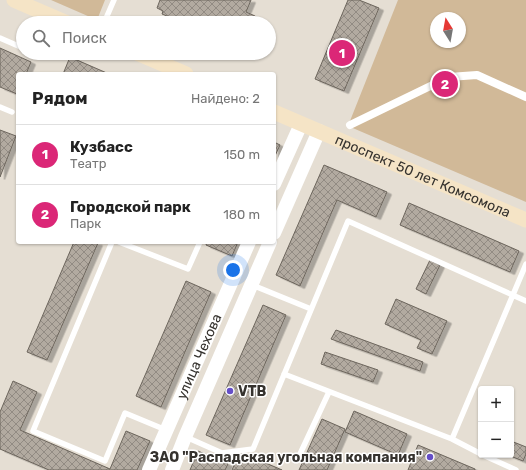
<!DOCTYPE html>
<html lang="ru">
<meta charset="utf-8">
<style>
body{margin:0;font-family:Rubik,sans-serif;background:#f2f2f2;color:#222}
.controls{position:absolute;right:12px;bottom:12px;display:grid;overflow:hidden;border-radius:4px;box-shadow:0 1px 3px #0004}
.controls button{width:36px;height:36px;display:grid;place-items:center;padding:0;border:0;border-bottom:1px solid #e0e0e0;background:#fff;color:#222;font:20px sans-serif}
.compass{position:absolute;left:430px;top:12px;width:36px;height:36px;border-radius:50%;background:#fff;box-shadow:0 1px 3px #0004;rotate:349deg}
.you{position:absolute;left:233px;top:270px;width:14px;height:14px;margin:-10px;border:3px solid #fff;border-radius:50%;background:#1a73e8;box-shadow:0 0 0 6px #1a73e833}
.badge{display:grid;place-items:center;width:26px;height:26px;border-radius:50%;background:#db2777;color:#fff;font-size:13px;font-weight:700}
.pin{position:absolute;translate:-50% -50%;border:2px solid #fff;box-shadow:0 1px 4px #0006}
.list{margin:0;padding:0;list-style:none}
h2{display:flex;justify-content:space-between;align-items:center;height:52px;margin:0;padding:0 16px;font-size:17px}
h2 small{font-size:13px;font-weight:400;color:#767676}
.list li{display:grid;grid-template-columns:26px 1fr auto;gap:12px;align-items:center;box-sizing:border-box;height:60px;padding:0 16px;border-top:1px solid #e0e0e0}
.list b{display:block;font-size:15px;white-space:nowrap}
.list p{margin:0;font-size:13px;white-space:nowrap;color:#767676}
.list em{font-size:13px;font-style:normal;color:#767676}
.icon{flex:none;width:22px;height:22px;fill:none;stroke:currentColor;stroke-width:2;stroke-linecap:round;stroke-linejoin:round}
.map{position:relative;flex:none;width:526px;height:470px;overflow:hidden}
.search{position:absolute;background:#fff;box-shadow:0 1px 3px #0004;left:16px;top:16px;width:260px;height:44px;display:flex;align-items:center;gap:10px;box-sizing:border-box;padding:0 14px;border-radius:22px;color:#767676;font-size:15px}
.panel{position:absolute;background:#fff;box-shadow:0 1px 3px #0004;left:16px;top:72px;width:260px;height:172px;border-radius:4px}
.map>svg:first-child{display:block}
</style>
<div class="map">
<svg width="526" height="470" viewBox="0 0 526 470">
<defs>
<pattern id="building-cross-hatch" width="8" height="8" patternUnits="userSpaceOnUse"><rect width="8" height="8" fill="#b2aaa0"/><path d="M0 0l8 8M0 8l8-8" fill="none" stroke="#928b83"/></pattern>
<filter id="shadow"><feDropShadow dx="4.5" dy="2.5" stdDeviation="0" flood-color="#0004"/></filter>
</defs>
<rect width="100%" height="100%" fill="#e5ded3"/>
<path fill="#d1b998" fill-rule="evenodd" d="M 51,0 L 105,0 L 97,20 Z
M 398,0 L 526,0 L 526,202 L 348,126 ZM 436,18 L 460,18 L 460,42 L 436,42 Z"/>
<path fill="url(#building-cross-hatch)" stroke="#6d665d" filter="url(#shadow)" d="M 160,0 L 251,0 L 246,12 L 255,16 L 252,23 L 184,23 L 162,14 L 163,11 L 157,8 Z
M 348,0 L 359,0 L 379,8 L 344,91 L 315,79 Z
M 0,48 L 31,62 L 26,74 L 18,74 L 17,94 L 0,87 Z
M 70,57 L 109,74 L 63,74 Z
M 0,130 L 16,136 L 0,177 Z
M 274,142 L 280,145 L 274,158 Z
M 324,165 L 387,192 L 376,217 L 337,200 L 300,286 L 276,275 Z
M 409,203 L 519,251 L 510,272 L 400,225 Z
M 74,242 L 98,243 L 47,360 L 27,352 Z
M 207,242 L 238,242 L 232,256 L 206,245 Z
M 430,260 L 440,265 L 426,294 L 416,289 Z
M 186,281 L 211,292 L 161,407 L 136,396 Z
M 396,299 L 447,321 L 432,354 L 417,348 L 421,340 L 385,324 Z
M 263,305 L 286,315 L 230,445 L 206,435 Z
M 336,330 L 423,362 L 420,371 L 331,339 Z
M 325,352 L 378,370 L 373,382 L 321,364 Z
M 13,381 L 37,392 L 20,430 L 110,469 L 126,431 L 150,441 L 137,470 L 49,470 L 0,449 L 0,412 Z
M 354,411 L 407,434 L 398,455 L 345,432 Z
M 322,419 L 345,429 L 327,470 L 299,470 Z
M 511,441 L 526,447 L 526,454 L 523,461 L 508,455 L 511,455 Z
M 418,445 L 475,469 L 475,470 L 408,470 Z
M 198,451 L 228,464 L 225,470 L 190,470 Z
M 240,452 L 282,470 L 232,470 Z"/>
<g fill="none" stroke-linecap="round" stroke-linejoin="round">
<path stroke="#fff" stroke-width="5.5" d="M 104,23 L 114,0
M 0,38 L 23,48
M 0,107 L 12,112
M 112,242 L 33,431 L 105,461 L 125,413 L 166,430
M 119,242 L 188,269 L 200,242
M 252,285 L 311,309
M 284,374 L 452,439 L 481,454
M 186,437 L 222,453 L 253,449 L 348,221 L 526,301
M 452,439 L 526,264
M 300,454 L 329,392
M 483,455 L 516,470"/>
<path stroke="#fff" stroke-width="8" d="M 350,125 L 449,77 L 477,75 L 526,97"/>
<g stroke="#fff" stroke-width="14">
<path d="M 274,184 L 301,124"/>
<path d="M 274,233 L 319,131"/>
<path id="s1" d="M 149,470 L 249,242"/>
<path d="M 172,470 L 185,437 L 270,242"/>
</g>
<g stroke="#f5e4c6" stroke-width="15">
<path d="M 14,0 L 67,23"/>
<path d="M 137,53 L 186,74"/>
<path id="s2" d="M 274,112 L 526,220"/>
</g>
</g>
<g fill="#654ec7" stroke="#fff" stroke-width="1.5">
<circle cx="230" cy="391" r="4"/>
<circle cx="430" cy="457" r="4"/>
</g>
<g text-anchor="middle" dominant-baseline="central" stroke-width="3" stroke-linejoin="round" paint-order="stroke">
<g font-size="14" fill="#35322e" stroke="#fff">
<text stroke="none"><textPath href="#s2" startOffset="162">проспект 50 лет Комсомола</textPath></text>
<text stroke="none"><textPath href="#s1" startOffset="124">улица Чехова</textPath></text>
</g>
<g font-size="14" font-weight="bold" fill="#35322e" stroke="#fff" text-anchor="start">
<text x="238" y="391">VTB</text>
<text x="422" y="457" text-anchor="end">ЗАО "Распадская угольная компания"</text>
</g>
</g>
</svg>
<div class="controls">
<button>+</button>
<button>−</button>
</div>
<svg class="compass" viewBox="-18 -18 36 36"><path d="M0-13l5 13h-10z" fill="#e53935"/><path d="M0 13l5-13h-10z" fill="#767676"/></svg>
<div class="you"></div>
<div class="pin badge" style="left:342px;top:53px">1</div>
<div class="pin badge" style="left:445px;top:84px">2</div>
<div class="search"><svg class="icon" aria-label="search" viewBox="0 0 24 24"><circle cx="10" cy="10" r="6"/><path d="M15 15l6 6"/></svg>Поиск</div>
<section class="panel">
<h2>Рядом<small>Найдено: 2</small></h2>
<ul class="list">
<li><span class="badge">1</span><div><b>Кузбасс</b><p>Театр</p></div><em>150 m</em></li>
<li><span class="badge">2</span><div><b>Городской парк</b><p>Парк</p></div><em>180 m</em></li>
</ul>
</section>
</div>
